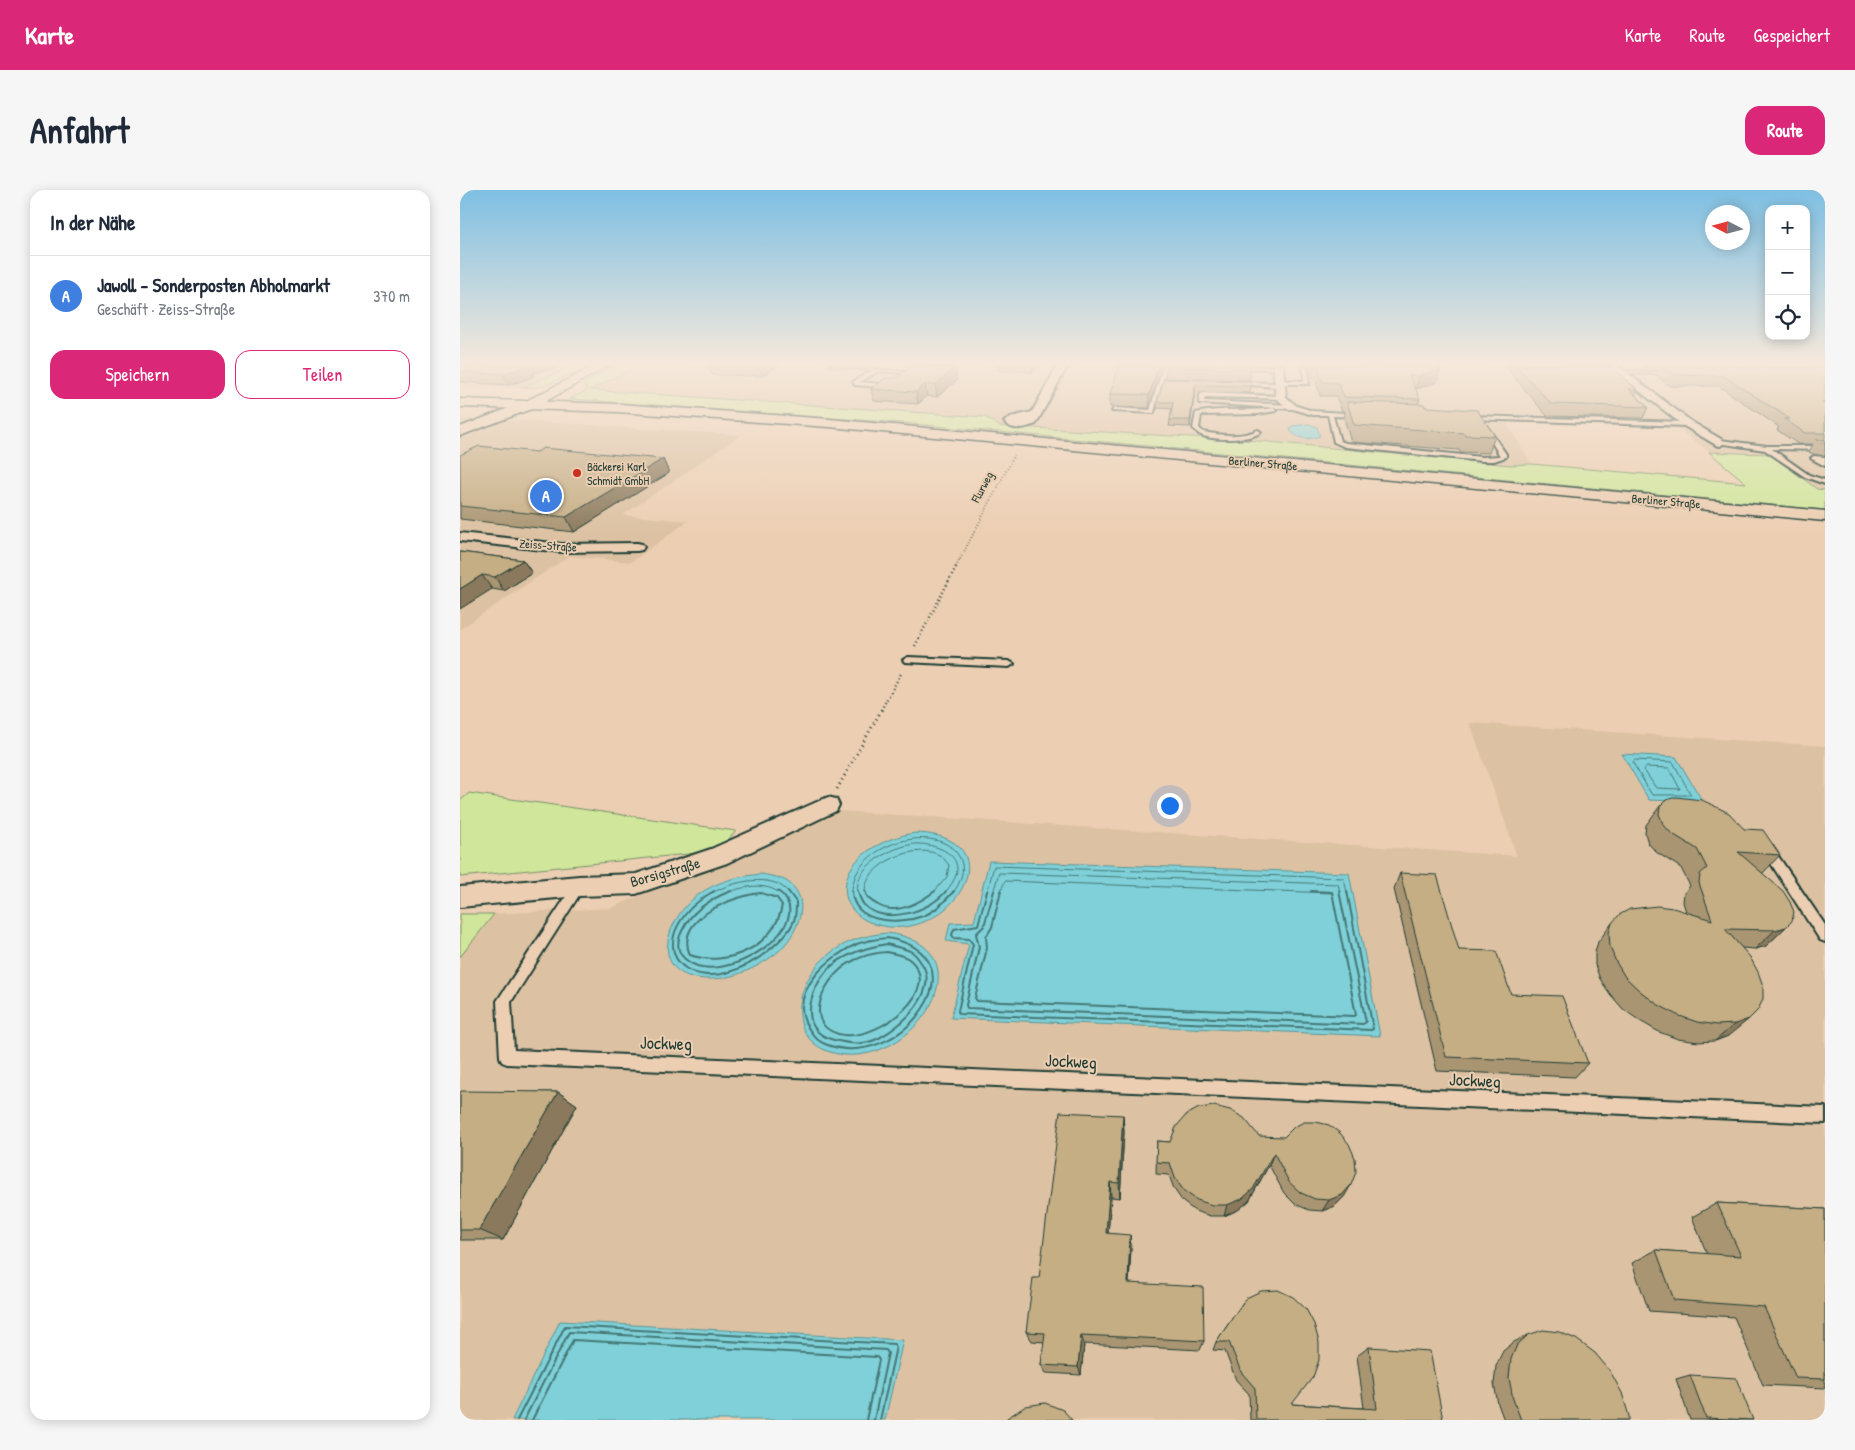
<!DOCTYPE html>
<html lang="de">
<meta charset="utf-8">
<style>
body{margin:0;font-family:"Patrick Hand",sans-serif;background:#f6f6f7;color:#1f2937}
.controls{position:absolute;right:15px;top:15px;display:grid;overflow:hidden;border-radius:10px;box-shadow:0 2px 12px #0003}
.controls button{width:45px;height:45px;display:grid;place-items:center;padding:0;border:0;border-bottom:1px solid #e0e1e3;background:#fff;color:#1f2937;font:25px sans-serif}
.compass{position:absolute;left:1245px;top:15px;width:45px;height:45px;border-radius:50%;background:#fff;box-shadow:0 2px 12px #0003;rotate:276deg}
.you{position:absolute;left:709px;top:615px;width:18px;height:18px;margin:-12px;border:4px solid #fff;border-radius:50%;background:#1a73e8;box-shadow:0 0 0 8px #1a73e833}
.badge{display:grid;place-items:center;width:32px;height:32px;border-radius:50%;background:#db2777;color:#fff;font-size:16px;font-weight:700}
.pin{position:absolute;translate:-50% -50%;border:2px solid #fff;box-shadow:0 1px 5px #0006}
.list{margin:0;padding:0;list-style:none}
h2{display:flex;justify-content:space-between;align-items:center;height:65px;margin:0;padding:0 20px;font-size:21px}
h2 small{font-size:16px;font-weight:400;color:#747a83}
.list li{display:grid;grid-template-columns:32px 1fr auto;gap:15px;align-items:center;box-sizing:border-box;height:80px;padding:0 20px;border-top:1px solid #e0e1e3}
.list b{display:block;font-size:19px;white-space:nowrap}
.list p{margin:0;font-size:16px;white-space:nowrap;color:#747a83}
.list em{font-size:16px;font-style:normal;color:#747a83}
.actions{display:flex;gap:10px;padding:15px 20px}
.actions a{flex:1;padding:11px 0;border:1px solid #db2777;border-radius:15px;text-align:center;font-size:18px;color:#db2777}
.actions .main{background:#db2777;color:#fff}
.icon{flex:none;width:28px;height:28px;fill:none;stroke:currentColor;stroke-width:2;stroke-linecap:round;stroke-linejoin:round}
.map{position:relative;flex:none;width:1365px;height:1230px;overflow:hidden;border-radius:15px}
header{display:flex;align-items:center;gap:30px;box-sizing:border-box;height:70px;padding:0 25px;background:#db2777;color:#fff}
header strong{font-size:24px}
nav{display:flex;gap:28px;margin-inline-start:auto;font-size:18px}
.intro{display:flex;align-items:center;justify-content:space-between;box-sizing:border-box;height:120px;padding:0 30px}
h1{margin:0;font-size:35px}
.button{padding:12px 22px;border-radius:15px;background:#db2777;color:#fff;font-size:18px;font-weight:700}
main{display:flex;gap:30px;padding:0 30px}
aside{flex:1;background:#fff;border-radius:15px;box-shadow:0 2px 12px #0003}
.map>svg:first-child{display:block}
</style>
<header>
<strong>Karte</strong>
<nav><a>Karte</a><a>Route</a><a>Gespeichert</a></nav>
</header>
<div class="intro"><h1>Anfahrt</h1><a class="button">Route</a></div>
<main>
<aside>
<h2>In der Nähe<small></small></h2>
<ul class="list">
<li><span class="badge" style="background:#3f7fe0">A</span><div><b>Jawoll - Sonderposten Abholmarkt</b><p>Geschäft · Zeiss-Straße</p></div><em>370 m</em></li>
</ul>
<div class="actions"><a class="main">Speichern</a><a>Teilen</a></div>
</aside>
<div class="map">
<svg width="1365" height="1230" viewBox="0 0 1365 1230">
<rect width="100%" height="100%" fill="#ecceb2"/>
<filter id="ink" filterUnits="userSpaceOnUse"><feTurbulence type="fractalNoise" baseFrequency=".02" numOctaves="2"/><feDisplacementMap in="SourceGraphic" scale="10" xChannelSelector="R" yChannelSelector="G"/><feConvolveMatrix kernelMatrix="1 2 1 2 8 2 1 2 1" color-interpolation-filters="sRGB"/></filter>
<g filter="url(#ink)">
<path fill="#dcc1a2" d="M 0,175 L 115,175 L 61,198 L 0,199 Z
M 180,175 L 1365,175 L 1365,300 L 1357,299 L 1310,264 L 1249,262 L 1217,238 L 1046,232 L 1072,274 L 1050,275 L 799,251 L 539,236 L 525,227 L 129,200 Z
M 0,229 L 65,231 L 281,245 L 163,325 L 228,331 L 171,372 L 109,366 L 0,439 Z
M 1010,533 L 1365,556 L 1365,1230 L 0,1230 L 0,767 L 34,724 L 151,718 L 378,621 L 1057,666 Z"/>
<path fill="#cfe69b" stroke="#779268" d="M 115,175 L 132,175 L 84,196 L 61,198 Z
M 160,175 L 180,175 L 130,200 L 525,227 L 539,236 L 799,251 L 1050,275 L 1072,274 L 1286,293 L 1249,262 L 1310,264 L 1357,299 L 1365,300 L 1365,320 L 443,233 L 110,209 L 128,200 L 123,195 L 134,187 Z
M 9,603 L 276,641 L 258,661 L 0,687 L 0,611 Z
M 0,724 L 34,724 L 0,767 Z"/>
<path fill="#7fd0d8" stroke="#599596" d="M 849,234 L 857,237 L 860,246 C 850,250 837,250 830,240 L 832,236 Z
M 1162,564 L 1216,567 L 1243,612 L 1189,610 Z
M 455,643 C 558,645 491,758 415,734 C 401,730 389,720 386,706 C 379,668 426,647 455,643 Z
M 529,671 L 889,683 L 920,846 L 491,828 L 509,754 L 486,751 L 490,733 L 514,732 Z
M 302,684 C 311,686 320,687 328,692 C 353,710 337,744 319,761 C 300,777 274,789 249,789 C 189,789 202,732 238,705 C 257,691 279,686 302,684 Z
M 427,743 C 527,755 463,870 386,865 C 325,860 330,796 368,765 C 385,751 405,745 427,743 Z
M 100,1131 L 443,1150 L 425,1230 L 52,1230 Z"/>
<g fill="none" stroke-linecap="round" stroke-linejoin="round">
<path stroke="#457876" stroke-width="1" d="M 1175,570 L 1213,572 L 1231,605 L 1192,605 L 1173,573 Z
M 1187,577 L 1209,578 L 1220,599 L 1196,598 L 1184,580 Z
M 252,703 C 271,692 313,681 329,703
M 267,703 C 284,696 304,692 320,703
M 392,703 C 391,650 490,627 502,674 C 504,684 499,695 493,703
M 398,703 C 392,676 433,657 454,654 C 469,653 497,660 497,679 C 497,688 490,696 485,703
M 405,703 C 403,673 459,651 481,666 C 484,668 486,672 489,675 L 487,687 L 473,703
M 527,703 L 534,676 L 884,688 L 887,703
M 533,703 L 539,683 L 878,694 L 880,703
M 540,703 L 545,691 L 872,703"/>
<path stroke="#457876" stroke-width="2" d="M 254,701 C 238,710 222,724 215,742 C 204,776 238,791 266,783 C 287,777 303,767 318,752 C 325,746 333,736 335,727 C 336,722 336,717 336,712 L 328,701
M 271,701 C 250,709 231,721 222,741 C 217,751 216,761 225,769 C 262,802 363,733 318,701
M 392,701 C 393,735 441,734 463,726 C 476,721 485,711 494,701
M 398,701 C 399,706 401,711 404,715 C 424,736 471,721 486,701
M 405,701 C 407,709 411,711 418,715 C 437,726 459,713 475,701
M 527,701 L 518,735 L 494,739 L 492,745 L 494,748 L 509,749 L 513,754 L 498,821 L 499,824 L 911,840 L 913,839 L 887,701
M 534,701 L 524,736 L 516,744 L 519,757 L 506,815 L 507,818 L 903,834 L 906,832 L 879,701
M 541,701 L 532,737 L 526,747 L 527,758 L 515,808 L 517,811 L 894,826 L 896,825 L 872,702 L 851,701
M 301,703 L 317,708 L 322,715 C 316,756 267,778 230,765 C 214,728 273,706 301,703 Z
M 427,748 C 528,765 441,885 365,854 C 355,850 350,841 345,832 C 331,799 371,765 397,754 C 407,750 417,749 427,748 Z
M 427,754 C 435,757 445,758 452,762 C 455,764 458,768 460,771 C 482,799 443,836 419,848 C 404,856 390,854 374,850 C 334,841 351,792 374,774 C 390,762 408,757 427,754 Z
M 427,762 C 434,764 443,765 449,769 C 486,799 419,850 384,845 C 344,839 359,798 381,779 C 394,768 410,763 427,762 Z
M 57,1230 L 105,1136 L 434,1154 L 436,1157 L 420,1230
M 64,1230 L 109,1142 L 426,1160 L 428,1163 L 414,1230
M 72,1230 L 113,1150 L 417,1167 L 419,1170 L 406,1230"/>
<g stroke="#1f3d34" stroke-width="4">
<path id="lane" d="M 370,175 L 458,183 L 456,184 L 418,181 L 400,192 L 433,195 L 431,198 L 395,195 L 393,192 L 412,180 L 372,176 Z
M 703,175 L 724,176 L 707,177 L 703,190 L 721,192 L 718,194 L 702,193 L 694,223 L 652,221 L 654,218 L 690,220 Z
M 843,175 L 847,175 L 849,194 L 820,194 L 823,195 L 820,197 L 773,194 L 776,192 L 819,193 L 816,192 L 819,190 L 844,191 Z
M 775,176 L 818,177 L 820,178 L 818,179 L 773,178 Z
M 1161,181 L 1212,182 L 1214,183 L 1212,184 L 1159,183 Z
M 743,203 L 821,206 L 823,209 L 745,207 L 744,211 L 833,215 L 853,221 L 901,224 L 899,227 L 873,226 L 880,251 L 886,253 L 1022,267 L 1040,266 L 1022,236 L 1025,234 L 1046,264 L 1046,267 L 1034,271 L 1022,271 L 885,257 L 874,252 L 868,225 L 853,225 L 833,219 L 739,213 L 740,205 Z
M 814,218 L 816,221 L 798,224 L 741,225 L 739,238 L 743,242 C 762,245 780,248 798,240 L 801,242 C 791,251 750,251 739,244 C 738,243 734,239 733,238 L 736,223 C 761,217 788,222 814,218 Z
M 1010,226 L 1228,232 L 1231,234 L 1228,236 L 1008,229 Z
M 1260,250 L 1307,256 L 1365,256 L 1365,260 L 1312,259 L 1349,285 L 1365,290 L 1365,294 L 1345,287 L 1305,260 L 1258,253 L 1257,252 Z
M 1354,266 L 1365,267 L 1365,276 L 1352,269 L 1351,268 Z
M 448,467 L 549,471 L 554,474 L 549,477 L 445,472 L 443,470 Z
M 1314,664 L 1318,666 L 1365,735 L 1365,752 L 1360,750 L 1310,672 L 1308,669 L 1310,666 Z
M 119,691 L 123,693 L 125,696 L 123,699 L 51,812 L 54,860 L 1365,917 L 1365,933 L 47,874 L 42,872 L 40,867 L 37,811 L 115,693 Z"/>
</g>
<g stroke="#1f3d34" stroke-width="4">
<path id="street" d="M 598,175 L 608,175 L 576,234 C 564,238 554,242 544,232 L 551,227 L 572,222 Z
M 813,175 L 823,175 L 826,207 L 838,217 L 837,219 L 829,219 L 816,208 Z
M 1146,175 L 1157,175 L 1232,232 L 1266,252 L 1260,256 L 1256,255 L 1224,236 Z
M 0,343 L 102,354 L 177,353 L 182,354 L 184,357 L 182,360 L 177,361 L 102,362 L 0,351 Z
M 368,607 L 376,609 L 379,615 L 376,621 L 267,673 L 176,704 L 119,706 L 0,717 L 0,697 L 119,686 L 176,684 L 251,659 Z"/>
</g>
<g stroke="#1f3d34" stroke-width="3">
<path id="secondary" d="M 136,175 L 150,175 L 74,218 L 0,246 L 0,237 L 64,212 Z"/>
</g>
<g stroke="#1f3d34" stroke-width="3">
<path id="primary" d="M 0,209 L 157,214 L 369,229 L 1365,321 L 1365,331 L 369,237 L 157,222 L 0,217 Z"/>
</g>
<path stroke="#1f3d34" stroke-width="2" stroke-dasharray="0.5 2.5" stroke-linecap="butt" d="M 496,377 L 555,264"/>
<path stroke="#1f3d34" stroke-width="2.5" stroke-dasharray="1 3" stroke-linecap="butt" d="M 455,456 L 497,375
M 421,520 L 442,482"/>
<path stroke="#1f3d34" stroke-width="3" stroke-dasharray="1 4" stroke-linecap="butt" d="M 377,599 L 422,519"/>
<use href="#lane" fill="#ecceb2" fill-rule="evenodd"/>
<use href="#street" fill="#ecceb2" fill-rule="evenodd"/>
<use href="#secondary" fill="#ecceb2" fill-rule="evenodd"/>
<use href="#primary" fill="#ecceb2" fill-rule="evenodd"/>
</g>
<path fill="#a99572" stroke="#1f3d34" d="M 0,175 L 96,178 L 73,183 L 73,187 L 49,195 L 0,192 Z
M 248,175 L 319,175 L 302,186 L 252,185 Z
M 444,175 L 488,175 L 485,178 L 497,190 L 477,207 L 467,206 L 458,214 L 414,211 L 411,199 L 436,188 L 453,175 Z
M 537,175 L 581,175 L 572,182 L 538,180 Z
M 660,175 L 703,175 L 689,218 L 650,217 L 650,204 Z
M 849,175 L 978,175 L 977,192 L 955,199 L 960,209 L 958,214 L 965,217 L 1035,246 L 1029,263 L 1000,262 L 999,260 L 891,252 L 884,228 L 885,221 L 882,221 L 876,206 L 860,206 L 856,190 L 852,186 Z
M 1044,175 L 1148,175 L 1177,199 L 1175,204 L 1188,217 L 1183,228 L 1087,226 Z
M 1182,175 L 1273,175 L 1276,177 L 1354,178 L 1351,176 L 1352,175 L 1365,175 L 1365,266 L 1353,264 L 1349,262 L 1353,254 L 1338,254 L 1317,240 L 1319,237 L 1259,196 L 1210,196 L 1197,186 L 1199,180 L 1189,180 Z
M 706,177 L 791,179 L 790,190 L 705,188 Z
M 704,189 L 791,196 L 790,203 L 735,202 L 730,237 L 709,236 L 710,230 L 712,219 L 697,218 L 697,212 Z
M 77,262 L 203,269 L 209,283 L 114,342 L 0,329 L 0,265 Z
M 0,362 L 63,370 L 72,383 L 44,401 L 32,399 Z
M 1200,616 L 1284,639 L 1320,665 L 1302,684 L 1326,737 L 1306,756 L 1295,759 L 1282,758 L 1303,796 L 1268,846 L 1255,851 L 1238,852 L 1218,849 L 1199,842 L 1180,831 L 1163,819 L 1150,804 L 1140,789 L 1135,775 L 1135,762 L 1138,752 L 1152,733 L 1226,722 L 1223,712 L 1224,703 L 1230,696 L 1221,678 L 1196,662 L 1188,653 L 1185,643 L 1186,635 Z
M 940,683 L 999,760 L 1051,804 L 1128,873 L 1115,887 L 977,881 L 934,699 Z
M 98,902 L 117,915 L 43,1050 L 0,1050 L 0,903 Z
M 663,925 L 664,942 L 660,1008 L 651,1007 L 648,1043 L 671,1058 L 669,1093 L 744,1151 L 740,1160 L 624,1154 L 621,1185 L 586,1183 L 581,1175 L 584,1152 L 572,1151 L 566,1142 L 579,1088 Z
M 799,946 L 884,1007 L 875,1016 L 862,1021 L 849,1020 L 835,1014 L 824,1003 L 809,975 L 789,1011 L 778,1020 L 764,1026 L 750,1026 L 735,1021 L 723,1012 L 714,999 L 709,985 L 696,984 L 697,951 L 710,952 Z
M 1257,1013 L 1365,1019 L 1365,1198 L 1303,1195 L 1274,1127 L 1189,1121 L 1172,1073 L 1196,1060 L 1247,1064 L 1232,1027 Z
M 786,1108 L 832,1214 L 904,1218 L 897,1166 L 909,1157 L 983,1230 L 790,1230 L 789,1204 L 776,1190 L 765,1161 L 753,1160 L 756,1152 Z
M 1068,1145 L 1169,1230 L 1044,1230 L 1038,1214 L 1034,1194 L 1036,1176 L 1043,1161 L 1054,1152 Z
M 1230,1185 L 1293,1230 L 1230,1230 L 1216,1189 Z"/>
<path fill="#8a795c" stroke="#1f3d34" d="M 67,175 L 94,175 L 96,178 L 73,183 L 73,187 L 49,195 L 43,184 Z
M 299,175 L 319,175 L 302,186 Z
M 474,175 L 488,175 L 473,189 L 471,177 Z
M 573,175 L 581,175 L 572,182 L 572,176 Z
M 699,175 L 703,175 L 689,218 L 689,205 Z
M 495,178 L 497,190 L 477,207 L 475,195 Z
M 981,179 L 977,192 L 956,199 L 959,186 Z
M 465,194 L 467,206 L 458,214 L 456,202 Z
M 735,195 L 735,202 L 730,237 L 730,230 Z
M 203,269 L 209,283 L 114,342 L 106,327 Z
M 63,370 L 72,383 L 44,401 L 35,387 Z
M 22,385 L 32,399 L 0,419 L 0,399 Z
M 1326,737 L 1306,756 L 1295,759 L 1315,740 Z
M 1289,829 L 1268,846 L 1255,851 L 1275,834 Z
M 98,902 L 117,915 L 43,1050 L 19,1040 Z
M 663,925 L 664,942 L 660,1008 L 659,993 Z
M 814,963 L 809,975 L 789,1011 L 778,1020 L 764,1026 L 767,1015 Z
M 650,992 L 651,1007 L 647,1057 L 646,1043 Z
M 891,995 L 884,1007 L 875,1016 L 862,1021 L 869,1010 Z
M 670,1045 L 671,1058 L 668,1105 L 668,1093 Z
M 621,1145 L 624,1154 L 621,1185 L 618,1177 Z"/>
<path fill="#c5ad84" stroke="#1f3d34" d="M 0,175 L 67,175 L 67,176 L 43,184 L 0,182 Z
M 453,175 L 474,175 L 471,177 L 495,178 L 475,195 L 465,194 L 456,202 L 411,199 L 426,188 L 436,188 Z
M 557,175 L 573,175 L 572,176 Z
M 660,175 L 699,175 L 689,205 L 650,204 Z
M 706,175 L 790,175 L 791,179 L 706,177 Z
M 856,175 L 978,175 L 981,179 L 959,186 L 949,185 L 960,209 L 884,207 L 878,193 L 862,192 L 858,177 Z
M 1056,175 L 1148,175 L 1177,199 L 1169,199 L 1188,217 L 1091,214 Z
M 1255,175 L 1273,175 L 1276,177 L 1365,178 L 1365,212 L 1362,212 L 1365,214 L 1365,243 L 1345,243 L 1324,229 L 1330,229 L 1264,186 L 1215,185 L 1201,176 L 1251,177 Z
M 704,189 L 790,191 L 791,196 L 735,195 L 730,230 L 710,230 L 713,212 L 697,212 Z
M 887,212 L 964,214 L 965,217 L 1017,220 L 1035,246 L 1005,245 L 1004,243 L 894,235 Z
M 1356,250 L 1365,250 L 1365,253 L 1360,253 Z
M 19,256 L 77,262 L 83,258 L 203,269 L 106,327 L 0,316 L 0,265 Z
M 0,362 L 63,370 L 35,387 L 22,385 L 0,399 Z
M 1216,607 L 1242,610 L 1269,623 L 1284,639 L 1303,640 L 1320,665 L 1278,662 L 1323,701 L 1330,712 L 1334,722 L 1332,731 L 1326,737 L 1315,740 L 1265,739 L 1290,767 L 1298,782 L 1303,796 L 1303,809 L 1298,820 L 1289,829 L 1275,834 L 1257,835 L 1237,832 L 1217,825 L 1197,814 L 1180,801 L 1165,787 L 1156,772 L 1150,757 L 1149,743 L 1152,733 L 1159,725 L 1170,719 L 1197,716 L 1213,718 L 1252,730 L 1239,693 L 1240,684 L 1247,678 L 1237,659 L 1211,643 L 1203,634 L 1199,624 L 1200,616 L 1206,610 Z
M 940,683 L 977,685 L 999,760 L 1036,761 L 1051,804 L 1102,806 L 1128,873 L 986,867 Z
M 1,901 L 98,902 L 19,1040 L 0,1040 L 0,903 Z
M 754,916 L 770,920 L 784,928 L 799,946 L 824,947 L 834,937 L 844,932 L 856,932 L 869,935 L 880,943 L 889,954 L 895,968 L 896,982 L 891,995 L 882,1005 L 869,1010 L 855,1009 L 841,1003 L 829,992 L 814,963 L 793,999 L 782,1009 L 767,1015 L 752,1015 L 737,1010 L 724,1001 L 715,988 L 710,973 L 696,972 L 697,951 L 710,952 L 716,937 L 726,925 L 739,918 Z
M 600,922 L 663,925 L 659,993 L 650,992 L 646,1043 L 670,1045 L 668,1093 L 743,1097 L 744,1151 L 621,1145 L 618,1177 L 581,1175 L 585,1143 L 566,1142 L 573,1088 L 579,1088 Z
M 1257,1013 L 1365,1019 L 1365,1189 L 1336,1188 L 1304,1117 L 1214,1110 L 1196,1060 L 1281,1066 Z
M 818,1100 L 833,1107 L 846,1119 L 854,1134 L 859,1152 L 859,1170 L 853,1187 L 832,1214 L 917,1219 L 909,1157 L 970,1161 L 983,1230 L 796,1230 L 795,1198 L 781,1182 L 769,1152 L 756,1152 L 786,1108 L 801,1101 Z
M 1083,1140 L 1099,1142 L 1116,1149 L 1135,1163 L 1150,1181 L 1162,1203 L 1169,1226 L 1169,1230 L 1061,1230 L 1053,1209 L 1049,1188 L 1051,1169 L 1057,1155 L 1068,1145 Z
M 1230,1185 L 1276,1188 L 1293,1230 L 1246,1228 Z
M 585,1213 L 603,1220 L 612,1230 L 546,1230 L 547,1228 L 566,1216 Z"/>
</g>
<linearGradient id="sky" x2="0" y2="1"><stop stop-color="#7ebfe2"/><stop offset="0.5" stop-color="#f6e9dc"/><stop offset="1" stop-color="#f6e9dc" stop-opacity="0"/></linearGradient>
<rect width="1365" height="347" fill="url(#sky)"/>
<circle fill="#c8321e" stroke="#ecceb2" stroke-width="2" cx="117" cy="283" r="5"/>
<g text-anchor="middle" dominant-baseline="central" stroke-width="4" stroke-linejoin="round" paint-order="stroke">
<g font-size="12" fill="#1f3d34" stroke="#ecceb2">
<text transform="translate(803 273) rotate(5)">Berliner Straße</text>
<text transform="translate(522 297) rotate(-62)">Flurweg</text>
<text transform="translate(1206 311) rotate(5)">Berliner Straße</text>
<text transform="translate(88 355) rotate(4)">Zeiss-Straße</text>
</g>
<g font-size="12" fill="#1f3d34" stroke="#ecceb2" text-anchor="start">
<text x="127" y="276">Bäckerei Karl<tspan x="127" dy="14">Schmidt GmbH</tspan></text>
</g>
<g font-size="15" fill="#1f3d34" stroke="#ecceb2">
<text transform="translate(205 682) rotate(-16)">Borsigstraße</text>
</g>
<g font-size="18" fill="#1f3d34" stroke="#ecceb2">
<text transform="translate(206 853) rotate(2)">Jockweg</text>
<text transform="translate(611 871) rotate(3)">Jockweg</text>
<text transform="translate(1015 890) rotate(3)">Jockweg</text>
</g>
</g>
</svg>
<div class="controls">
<button>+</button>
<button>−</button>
<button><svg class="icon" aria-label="locate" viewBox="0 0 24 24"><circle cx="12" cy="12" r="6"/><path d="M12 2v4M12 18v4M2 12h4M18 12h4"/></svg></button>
</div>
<svg class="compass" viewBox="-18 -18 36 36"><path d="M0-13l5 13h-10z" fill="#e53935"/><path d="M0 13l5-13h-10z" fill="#747a83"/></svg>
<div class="you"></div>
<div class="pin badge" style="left:86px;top:306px;background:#3f7fe0">A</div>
</div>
</main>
